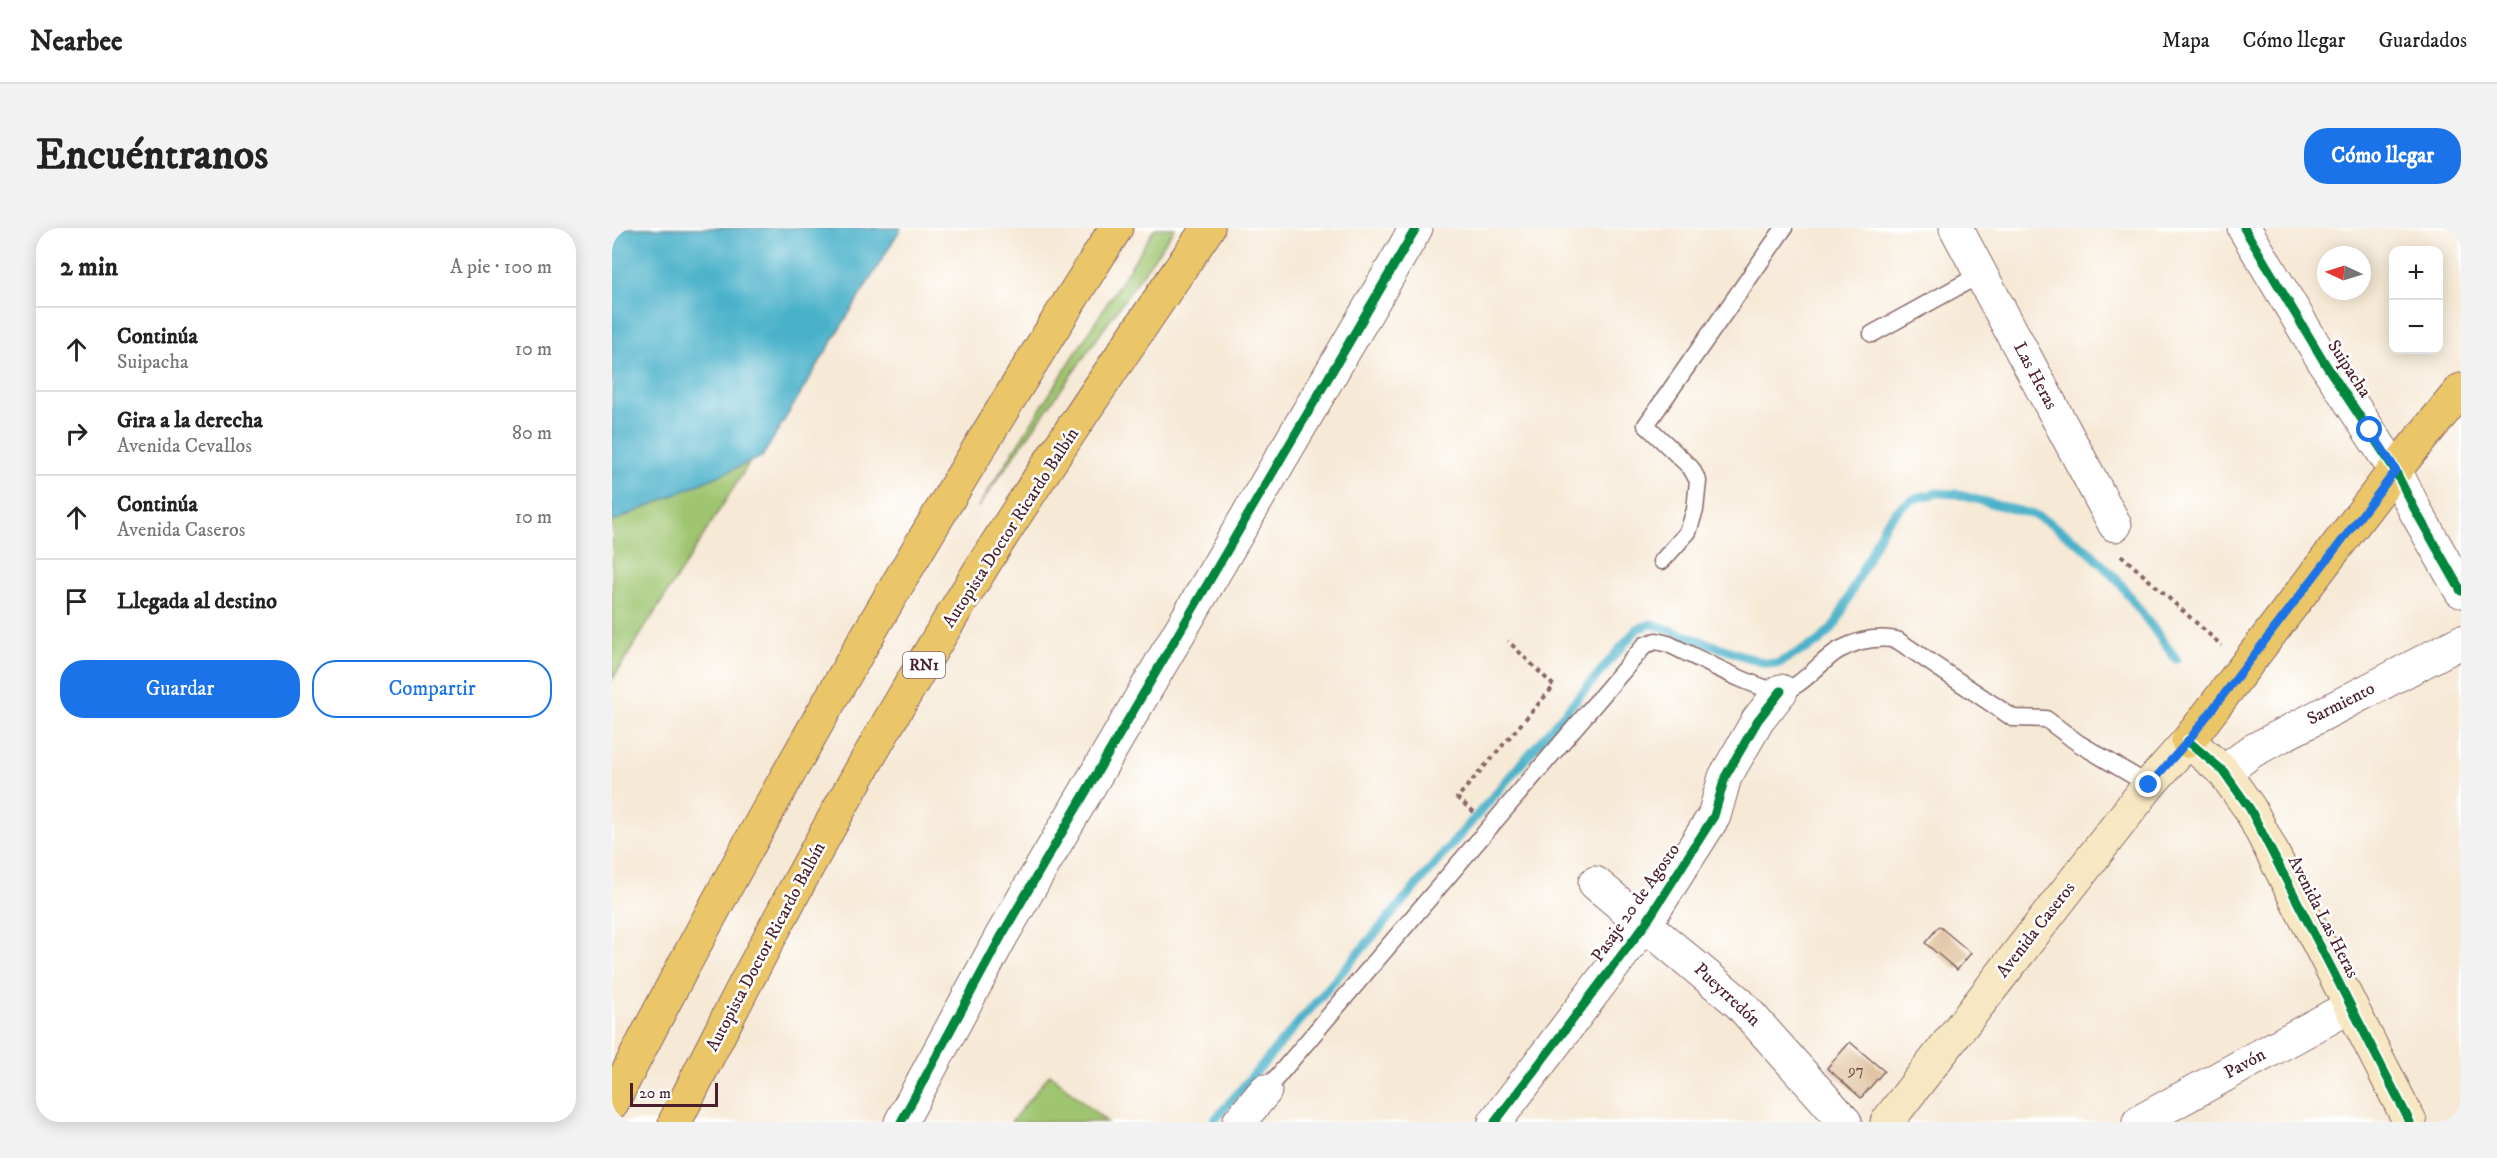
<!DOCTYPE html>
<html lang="es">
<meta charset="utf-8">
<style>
body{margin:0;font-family:"IM FELL DW Pica",serif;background:#f2f2f2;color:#222}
.controls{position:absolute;right:18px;top:18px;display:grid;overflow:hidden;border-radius:12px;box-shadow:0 3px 15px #0003}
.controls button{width:54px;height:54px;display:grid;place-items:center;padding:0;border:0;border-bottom:2px solid #e0e0e0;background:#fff;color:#222;font:30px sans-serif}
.compass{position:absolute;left:1705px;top:18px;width:54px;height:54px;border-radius:50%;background:#fff;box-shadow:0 3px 15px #0003;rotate:274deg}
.scale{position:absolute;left:18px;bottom:15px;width:88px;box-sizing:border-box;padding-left:6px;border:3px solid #4a1f2b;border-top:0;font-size:16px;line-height:21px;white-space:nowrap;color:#4a1f2b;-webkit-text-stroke:4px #fff;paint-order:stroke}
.stop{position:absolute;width:18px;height:18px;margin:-14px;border:4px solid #1a73e8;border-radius:50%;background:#fff}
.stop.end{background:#1a73e8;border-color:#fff;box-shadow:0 2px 6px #0008}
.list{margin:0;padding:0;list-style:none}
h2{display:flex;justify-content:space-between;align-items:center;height:78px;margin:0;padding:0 24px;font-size:26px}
h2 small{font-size:20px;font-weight:400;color:#767676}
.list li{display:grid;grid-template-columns:39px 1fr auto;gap:18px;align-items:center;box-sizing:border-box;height:84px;padding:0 24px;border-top:2px solid #e0e0e0}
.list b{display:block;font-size:22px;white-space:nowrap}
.list p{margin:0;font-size:20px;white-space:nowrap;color:#767676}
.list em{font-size:20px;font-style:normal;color:#767676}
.actions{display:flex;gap:12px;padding:18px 24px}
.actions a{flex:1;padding:14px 0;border:2px solid #1a73e8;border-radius:24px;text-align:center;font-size:21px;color:#1a73e8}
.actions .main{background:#1a73e8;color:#fff}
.icon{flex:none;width:33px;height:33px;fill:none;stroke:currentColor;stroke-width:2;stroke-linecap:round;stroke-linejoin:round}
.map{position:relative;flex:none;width:1849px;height:894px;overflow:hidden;border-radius:24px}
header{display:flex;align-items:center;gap:36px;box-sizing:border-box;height:84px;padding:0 30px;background:#fff;border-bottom:2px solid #e0e0e0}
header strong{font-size:28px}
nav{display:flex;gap:33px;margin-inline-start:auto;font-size:21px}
.intro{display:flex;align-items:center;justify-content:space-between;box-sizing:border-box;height:144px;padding:0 36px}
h1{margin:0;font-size:42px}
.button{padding:15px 27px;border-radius:24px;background:#1a73e8;color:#fff;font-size:21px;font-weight:700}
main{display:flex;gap:36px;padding:0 36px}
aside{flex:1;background:#fff;border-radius:24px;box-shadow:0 3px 15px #0003}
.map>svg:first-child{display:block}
</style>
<header>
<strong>Nearbee</strong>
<nav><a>Mapa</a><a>Cómo llegar</a><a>Guardados</a></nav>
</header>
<div class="intro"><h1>Encuéntranos</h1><a class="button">Cómo llegar</a></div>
<main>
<aside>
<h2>2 min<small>A pie · 100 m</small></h2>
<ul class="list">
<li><svg class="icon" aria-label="ahead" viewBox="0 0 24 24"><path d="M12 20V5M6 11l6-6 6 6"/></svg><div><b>Continúa</b><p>Suipacha</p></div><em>10 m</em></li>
<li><svg class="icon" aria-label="right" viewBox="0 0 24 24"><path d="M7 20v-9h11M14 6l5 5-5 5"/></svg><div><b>Gira a la derecha</b><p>Avenida Cevallos</p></div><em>80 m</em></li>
<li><svg class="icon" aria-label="ahead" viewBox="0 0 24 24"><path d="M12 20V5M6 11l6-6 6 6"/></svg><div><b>Continúa</b><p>Avenida Caseros</p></div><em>10 m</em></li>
<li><svg class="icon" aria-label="arrive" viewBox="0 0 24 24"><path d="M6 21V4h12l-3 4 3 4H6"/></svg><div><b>Llegada al destino</b></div></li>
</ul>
<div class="actions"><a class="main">Guardar</a><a>Compartir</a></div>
</aside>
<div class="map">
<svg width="1849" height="894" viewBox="0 0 1849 894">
<rect width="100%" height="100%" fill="#fff"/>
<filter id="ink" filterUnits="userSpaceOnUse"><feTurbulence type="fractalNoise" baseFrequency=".0167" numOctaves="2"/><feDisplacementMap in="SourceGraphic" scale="12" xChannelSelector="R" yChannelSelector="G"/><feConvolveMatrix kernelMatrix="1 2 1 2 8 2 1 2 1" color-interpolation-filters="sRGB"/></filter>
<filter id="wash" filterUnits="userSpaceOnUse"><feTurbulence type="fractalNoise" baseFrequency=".008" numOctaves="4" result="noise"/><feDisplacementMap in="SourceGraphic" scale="24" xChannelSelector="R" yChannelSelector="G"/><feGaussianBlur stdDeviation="1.35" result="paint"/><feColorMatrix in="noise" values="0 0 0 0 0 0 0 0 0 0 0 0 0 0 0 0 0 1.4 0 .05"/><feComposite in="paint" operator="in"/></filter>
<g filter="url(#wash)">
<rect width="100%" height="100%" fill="#f6e9d5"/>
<path fill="#9fc570" stroke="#74724e" stroke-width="1.5" d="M 0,0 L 286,0 L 0,452 Z
M 543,0 L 563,0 L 366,279 Z
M 438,846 L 495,894 L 399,894 Z"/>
<path fill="#4ab1c9" stroke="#4a687a" stroke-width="1.5" d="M 0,0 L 289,0 L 150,229 L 0,294 Z"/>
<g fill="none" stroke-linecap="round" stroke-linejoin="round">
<path stroke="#4ab1c9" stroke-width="9" d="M 601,894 L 1025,401 L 1040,396 L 1152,435 L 1165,436 L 1208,413 L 1224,395 L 1273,296 L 1289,279 L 1304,270 L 1325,265 L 1344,266 L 1423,287 L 1439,296 L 1476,322 L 1507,354 L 1564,431"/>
</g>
<g id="blocks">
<path fill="#debe98" d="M 1327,698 L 1359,725 L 1345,742 L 1313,715 Z
M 1238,814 L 1272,843 L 1249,870 L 1215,840 Z"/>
</g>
</g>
<g filter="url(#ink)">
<use href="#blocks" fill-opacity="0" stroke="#866666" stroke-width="1.5"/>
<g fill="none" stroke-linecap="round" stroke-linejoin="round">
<g stroke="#866666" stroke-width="19">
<path id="lane" d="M 1260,106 L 1369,46
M 1050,333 L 1076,304 L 1083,282 L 1086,253 L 1079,240 L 1034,197 L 1172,0
M 653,863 L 1033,417 L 1044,413 L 1056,416 C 1081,427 1142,461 1167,463 C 1186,464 1210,431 1227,422 C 1246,412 1264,408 1285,412 L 1401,490 L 1434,491 L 1466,515 L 1537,557"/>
</g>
<g stroke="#866666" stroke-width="35">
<path id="street" d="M 1344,0 L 1503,297
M 1632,0 L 1714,137 L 1783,242 L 1803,282 L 1849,363
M 1612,544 L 1640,523 L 1849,414
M 983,655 L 1127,775 L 1233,894
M 289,894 L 390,707 L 804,0
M 627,894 L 653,863
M 883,894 L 1034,695 L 1102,588 L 1113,549 L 1146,492 L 1169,463
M 1527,894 L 1739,778"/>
</g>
<g stroke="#866666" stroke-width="35">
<path id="secondary" d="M 1275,894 L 1537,557 L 1576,513 L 1612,544 L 1638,581 L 1798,894"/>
</g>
<g stroke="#866666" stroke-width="35">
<path id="primary" d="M 1576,513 L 1783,242 L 1849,162"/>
</g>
<g stroke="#866666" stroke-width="35">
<path id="highway" d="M 0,875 C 153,575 323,284 504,0
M 63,894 C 158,702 261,513 375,331 C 446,219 521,110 596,0"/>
</g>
<path stroke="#866666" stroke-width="4" stroke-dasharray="4.5 4.5" stroke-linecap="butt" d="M 1509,327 L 1610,418
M 862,584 L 845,570 L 942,458 L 896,413"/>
<use href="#lane" stroke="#fff" stroke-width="16"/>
<use href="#street" stroke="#fff" stroke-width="33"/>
<use href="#secondary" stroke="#f7e8c3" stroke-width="33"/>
<use href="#primary" stroke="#ebc669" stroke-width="33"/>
<use href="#highway" stroke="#ebc669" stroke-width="33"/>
<g stroke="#fff" stroke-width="13">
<path id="cycleway" d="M 1632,0 L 1714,137 L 1783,242 L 1803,282 L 1849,363
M 1576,513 L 1612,544 L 1638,581 L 1798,894
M 289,894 L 390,707 L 804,0
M 883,894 L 1034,695 L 1102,588 L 1113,549 L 1146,492 L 1169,463"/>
</g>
<use href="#cycleway" stroke="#00873e" stroke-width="9"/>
</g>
</g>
<g fill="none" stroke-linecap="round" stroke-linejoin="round" filter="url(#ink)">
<path stroke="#1a73e8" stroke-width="8" d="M 1537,557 L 1576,513 L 1784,242 L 1758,202"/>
</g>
<g text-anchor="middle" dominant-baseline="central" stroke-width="5" stroke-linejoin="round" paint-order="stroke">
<g font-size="15" fill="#6f4746">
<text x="1244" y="842">97</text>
</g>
<rect fill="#fff" stroke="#80626b" stroke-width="1.5" x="291" y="424" width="42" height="26" rx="4.5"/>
<g font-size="16" font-weight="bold" fill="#4a1f2b">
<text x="312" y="437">RN1</text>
</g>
<g font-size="18" fill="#4a1f2b" stroke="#fff">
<text transform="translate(1737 141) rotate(57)">Suipacha</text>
<text transform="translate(1423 148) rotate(62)">Las Heras</text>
<text transform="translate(399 300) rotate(-57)">Autopista Doctor Ricardo Balbín</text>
<text transform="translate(1729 476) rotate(-27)">Sarmiento</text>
<text transform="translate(1024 675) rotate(-55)">Pasaje 20 de Agosto</text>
<text transform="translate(1711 689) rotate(63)">Avenida Las Heras</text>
<text transform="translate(1424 702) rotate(-52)">Avenida Caseros</text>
<text transform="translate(154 719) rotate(-62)">Autopista Doctor Ricardo Balbín</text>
<text transform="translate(1115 767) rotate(43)">Pueyrredón</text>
<text transform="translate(1633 836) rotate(-29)">Pavón</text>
</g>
</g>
</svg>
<div class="controls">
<button>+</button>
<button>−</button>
</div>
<svg class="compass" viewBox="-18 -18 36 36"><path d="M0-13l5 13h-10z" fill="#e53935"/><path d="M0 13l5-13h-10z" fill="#767676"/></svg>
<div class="scale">20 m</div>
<div class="stop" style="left:1758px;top:202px"></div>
<div class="stop end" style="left:1537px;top:557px"></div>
</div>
</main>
